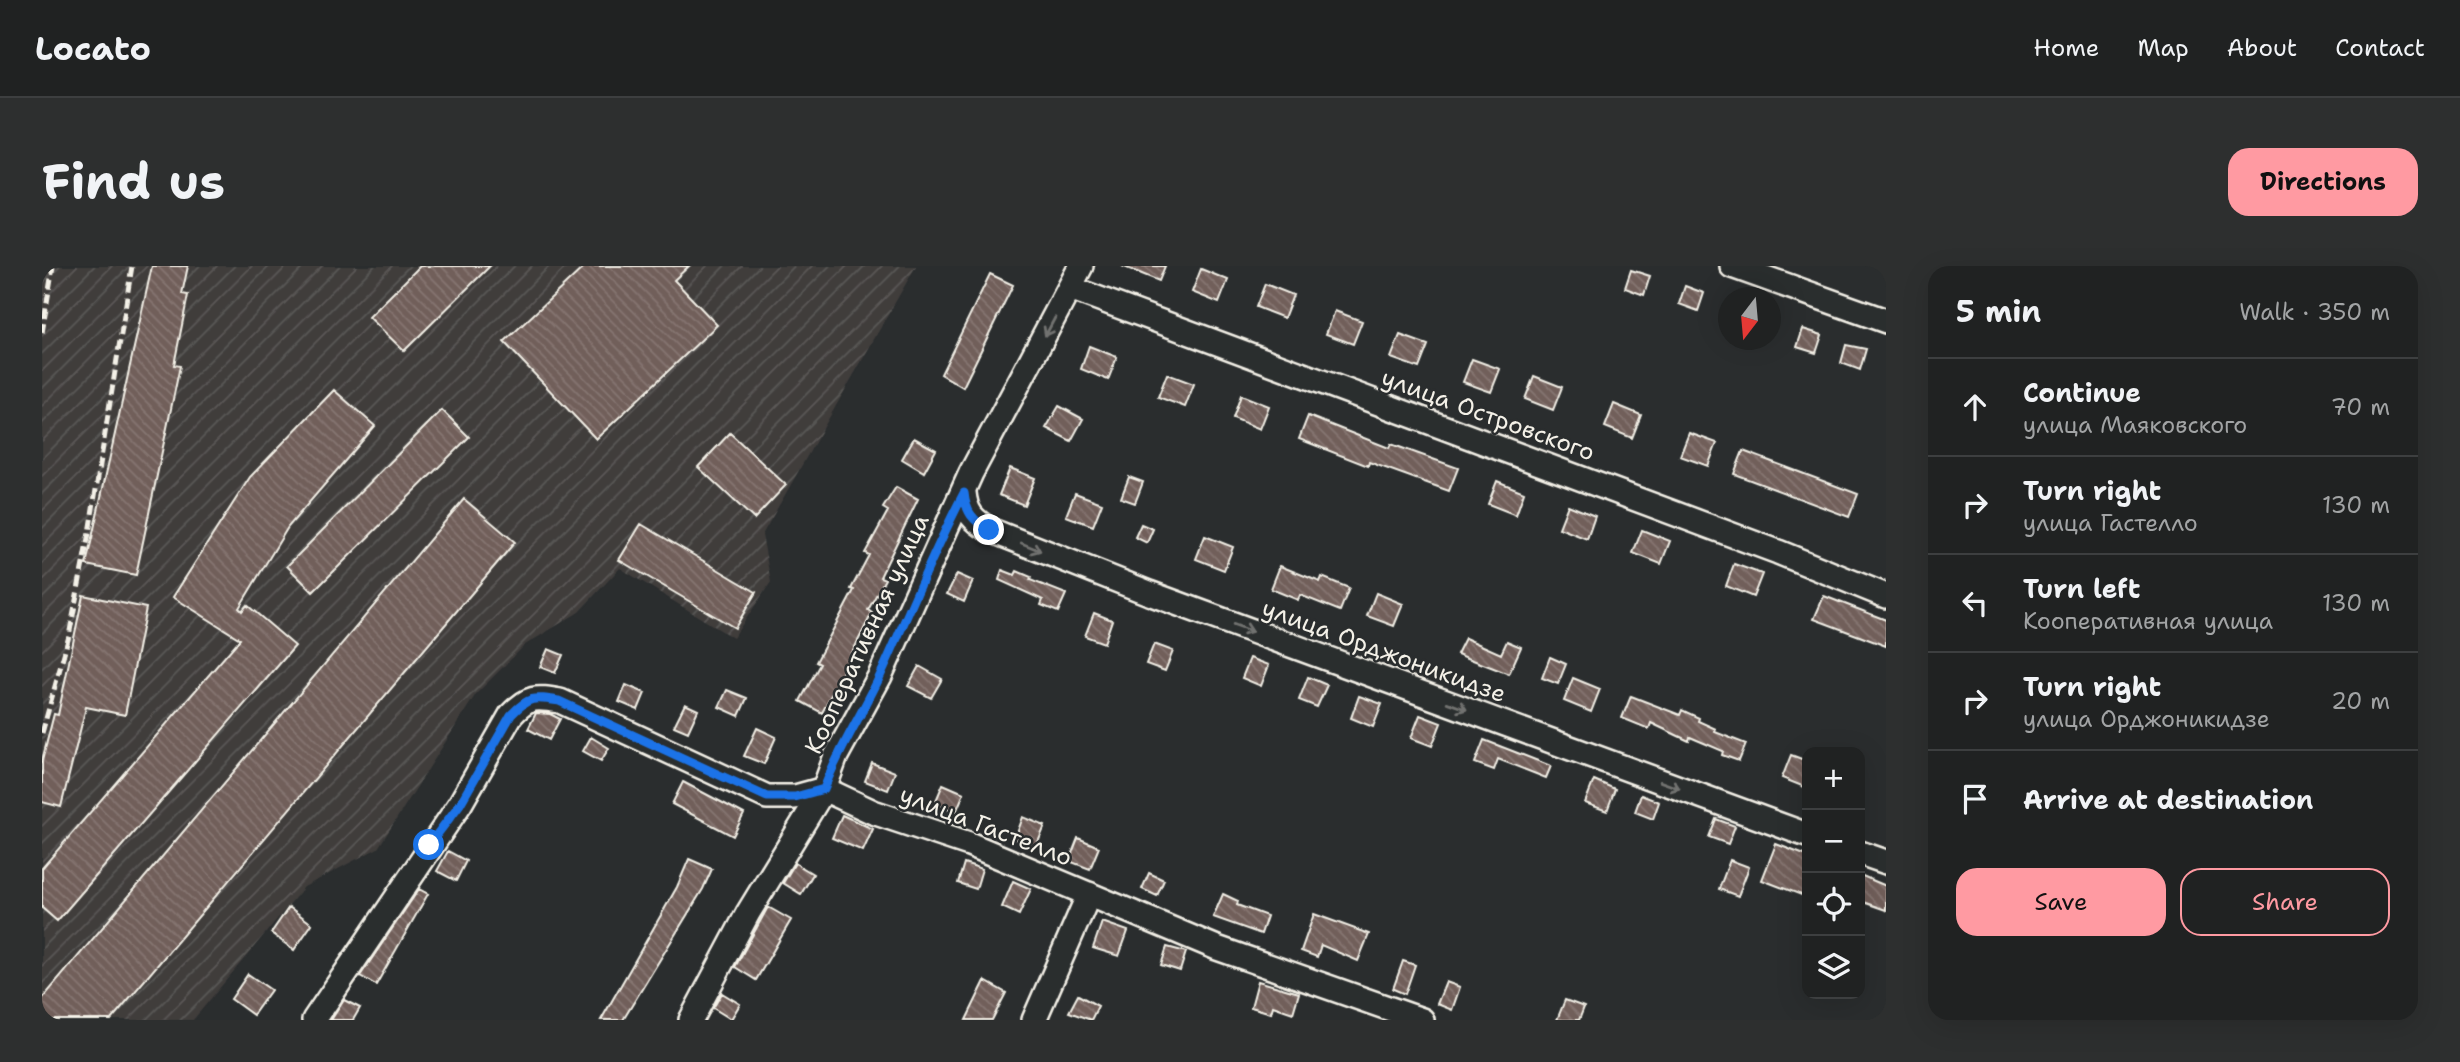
<!DOCTYPE html>
<meta charset="utf-8">
<style>
body{margin:0;font-family:"Shantell Sans",sans-serif;background:#2d2f2f;color:#f1f3f6}
.controls{position:absolute;right:21px;bottom:21px;display:grid;overflow:hidden;border-radius:14px;box-shadow:0 7px 28px #0002}
.controls button{width:63px;height:63px;display:grid;place-items:center;padding:0;border:0;border-bottom:2px solid #3d3f40;background:#202222;color:#f1f3f6;font:35px sans-serif}
.compass{position:absolute;left:1676px;top:21px;width:63px;height:63px;border-radius:50%;background:#202222;box-shadow:0 7px 28px #0002;rotate:196deg}
.stop{position:absolute;width:21px;height:21px;margin:-16px;border:5px solid #1a73e8;border-radius:50%;background:#fff}
.stop.end{background:#1a73e8;border-color:#fff;box-shadow:0 2px 7px #0008}
.list{margin:0;padding:0;list-style:none}
h2{display:flex;justify-content:space-between;align-items:center;height:91px;margin:0;padding:0 28px;font-size:30px}
h2 small{font-size:23px;font-weight:400;color:#a2a4a5}
.list li{display:grid;grid-template-columns:46px 1fr auto;gap:21px;align-items:center;box-sizing:border-box;height:98px;padding:0 28px;border-top:2px solid #3d3f40}
.list b{display:block;font-size:26px;white-space:nowrap}
.list p{margin:0;font-size:23px;white-space:nowrap;color:#a2a4a5}
.list em{font-size:23px;font-style:normal;color:#a2a4a5}
.actions{display:flex;gap:14px;padding:21px 28px}
.actions a{flex:1;padding:16px 0;border:2px solid #ff9aa2;border-radius:21px;text-align:center;font-size:24px;color:#ff9aa2}
.actions .main{background:#ff9aa2;color:#111}
.icon{flex:none;width:38px;height:38px;fill:none;stroke:currentColor;stroke-width:2;stroke-linecap:round;stroke-linejoin:round}
.map{position:relative;flex:none;width:1844px;height:754px;overflow:hidden;border-radius:21px}
header{display:flex;align-items:center;gap:42px;box-sizing:border-box;height:98px;padding:0 35px;background:#202222;border-bottom:2px solid #3d3f40}
header strong{font-size:33px}
nav{display:flex;gap:38px;margin-inline-start:auto;font-size:24px}
.intro{display:flex;align-items:center;justify-content:space-between;box-sizing:border-box;height:168px;padding:0 42px}
h1{margin:0;font-size:49px}
.button{padding:18px 32px;border-radius:21px;background:#ff9aa2;color:#111;font-size:24px;font-weight:700}
main{display:flex;gap:42px;padding:0 42px}
aside{flex:1;background:#202222;border-radius:21px;box-shadow:0 7px 28px #0002}
.map>svg:first-child{display:block}
</style>
<header>
<strong>Locato</strong>
<nav><a>Home</a><a>Map</a><a>About</a><a>Contact</a></nav>
</header>
<div class="intro"><h1>Find us</h1><a class="button">Directions</a></div>
<main>
<div class="map">
<svg width="1844" height="754" viewBox="0 0 1844 754">
<defs>
<pattern id="industrial-furrows" width="10" height="10" patternUnits="userSpaceOnUse" patternTransform="scale(1.75)"><rect width="10" height="10" fill="#3f3c3b"/><path d="M-1 1l2-2M0 10L10 0M9 11l2-2" fill="none" stroke="#5b5957"/></pattern>
<pattern id="building-back-hatch" width="6" height="6" patternUnits="userSpaceOnUse" patternTransform="scale(1.75)"><rect width="6" height="6" fill="#715f5a"/><path d="M-1 5l2 2M0 0l6 6M5-1l2 2" fill="none" stroke="#867672"/></pattern>
</defs>
<rect width="100%" height="100%" fill="#2a2d2e"/>
<filter id="ink" filterUnits="userSpaceOnUse"><feTurbulence type="fractalNoise" baseFrequency=".0143" numOctaves="2"/><feDisplacementMap in="SourceGraphic" scale="14" xChannelSelector="R" yChannelSelector="G"/><feConvolveMatrix kernelMatrix="1 2 1 2 8 2 1 2 1" color-interpolation-filters="sRGB"/></filter>
<g filter="url(#ink)">
<path fill="url(#industrial-furrows)" d="M 0,0 L 874,0 L 720,269 L 729,316 L 691,372 L 578,302 L 537,346 L 483,379 L 434,428 L 336,582 L 262,621 L 151,754 L 0,754 Z"/>
<path fill="url(#building-back-hatch)" stroke="#f4f1e8" stroke-width="2" d="M 110,0 L 146,0 L 140,28 L 146,29 L 132,99 L 138,100 L 94,309 L 44,299 Z
M 378,0 L 448,0 L 362,85 L 327,51 Z
M 543,0 L 647,0 L 632,14 L 675,59 L 554,173 L 462,76 Z
M 1080,0 L 1123,0 L 1117,15 Z
M 1159,3 L 1186,14 L 1177,37 L 1150,26 Z
M 1589,4 L 1608,10 L 1602,29 L 1583,22 Z
M 948,8 L 971,19 L 921,121 L 899,108 Z
M 1223,18 L 1251,29 L 1242,52 L 1214,41 Z
M 1643,20 L 1662,27 L 1656,45 L 1637,38 Z
M 1293,45 L 1320,55 L 1311,78 L 1284,68 Z
M 1761,63 L 1780,69 L 1774,87 L 1755,81 Z
M 1358,69 L 1386,79 L 1377,102 L 1349,92 Z
M 1804,79 L 1824,83 L 1818,104 L 1799,97 Z
M 1047,80 L 1075,91 L 1066,114 L 1039,103 Z
M 1430,93 L 1458,103 L 1449,126 L 1421,116 Z
M 1125,108 L 1152,118 L 1143,141 L 1116,131 Z
M 1492,110 L 1520,121 L 1511,144 L 1483,133 Z
M 292,124 L 333,160 L 246,261 L 197,342 L 200,345 L 205,339 L 253,380 L 15,655 L 0,642 L 0,602 L 198,373 L 131,331 L 208,211 Z
M 1199,129 L 1227,140 L 1218,163 L 1191,152 Z
M 1572,138 L 1599,149 L 1590,172 L 1563,161 Z
M 1017,140 L 1041,153 L 1029,175 L 1004,162 Z
M 400,144 L 427,171 L 271,326 L 245,300 Z
M 1266,150 L 1347,182 L 1349,178 L 1416,202 L 1407,225 L 1327,196 L 1326,200 L 1257,173 Z
M 688,167 L 744,219 L 712,253 L 656,201 Z
M 1647,167 L 1675,177 L 1666,200 L 1638,190 Z
M 872,172 L 894,184 L 882,206 L 860,193 Z
M 1701,185 L 1816,228 L 1807,251 L 1692,208 Z
M 968,202 L 993,212 L 982,239 L 957,229 Z
M 1087,211 L 1101,216 L 1093,237 L 1079,232 Z
M 1455,215 L 1482,226 L 1474,249 L 1446,238 Z
M 854,221 L 876,233 L 838,311 L 843,313 L 826,344 L 830,347 L 780,447 L 758,435 L 778,398 L 774,396 L 812,324 L 809,323 L 827,289 L 823,287 L 846,245 L 841,242 Z
M 1033,227 L 1060,237 L 1051,260 L 1024,250 Z
M 422,233 L 473,276 L 69,754 L 0,754 L 0,733 Z
M 1526,239 L 1553,250 L 1545,273 L 1517,262 Z
M 599,258 L 714,326 L 693,362 L 577,294 Z
M 1099,258 L 1111,263 L 1105,277 L 1093,271 Z
M 1600,264 L 1628,275 L 1619,298 L 1591,287 Z
M 1163,270 L 1191,281 L 1182,304 L 1154,293 Z
M 1692,298 L 1720,308 L 1711,331 L 1684,320 Z
M 1238,300 L 1278,316 L 1280,311 L 1307,322 L 1298,345 L 1258,329 L 1256,334 L 1229,323 Z
M 960,304 L 973,309 L 975,305 L 989,311 L 988,314 L 1024,328 L 1016,346 L 999,339 L 1001,334 L 957,314 Z
M 915,308 L 931,315 L 922,336 L 905,328 Z
M 1334,327 L 1361,338 L 1352,360 L 1325,350 Z
M 41,329 L 104,342 L 83,449 L 44,441 L 19,541 L 0,536 L 0,495 L 12,448 L 16,449 Z
M 1782,330 L 1844,354 L 1844,380 L 1772,353 Z
M 1052,347 L 1070,354 L 1062,377 L 1043,370 Z
M 1423,372 L 1459,388 L 1465,375 L 1479,381 L 1467,408 L 1415,388 Z
M 1112,378 L 1131,385 L 1123,405 L 1104,398 Z
M 506,383 L 521,389 L 513,407 L 498,401 Z
M 1508,391 L 1524,398 L 1516,418 L 1500,412 Z
M 1208,392 L 1227,399 L 1219,420 L 1200,412 Z
M 877,400 L 900,413 L 889,432 L 866,420 Z
M 1266,411 L 1285,419 L 1275,441 L 1257,434 Z
M 1531,412 L 1558,423 L 1549,446 L 1522,435 Z
M 584,419 L 603,427 L 596,444 L 577,436 Z
M 685,424 L 705,432 L 697,450 L 677,441 Z
M 1317,430 L 1340,438 L 1331,461 L 1309,452 Z
M 1589,430 L 1638,449 L 1640,444 L 1657,452 L 1656,455 L 1674,463 L 1673,466 L 1704,478 L 1697,495 L 1680,489 L 1681,485 L 1648,471 L 1647,475 L 1609,457 L 1607,463 L 1580,452 Z
M 643,438 L 656,444 L 646,466 L 632,460 Z
M 494,447 L 508,448 L 518,453 L 507,474 L 486,463 Z
M 1378,449 L 1399,457 L 1390,480 L 1369,472 Z
M 715,462 L 734,471 L 722,498 L 702,490 Z
M 549,471 L 567,482 L 559,495 L 541,485 Z
M 1442,474 L 1509,500 L 1504,512 L 1456,493 L 1452,504 L 1433,497 Z
M 1749,489 L 1765,495 L 1765,522 L 1740,512 Z
M 830,497 L 853,506 L 846,524 L 823,515 Z
M 1552,514 L 1573,523 L 1565,545 L 1543,537 Z
M 641,516 L 702,548 L 691,570 L 630,538 Z
M 901,518 L 922,527 L 914,546 L 893,537 Z
M 1599,529 L 1617,536 L 1611,553 L 1593,546 Z
M 800,549 L 831,563 L 821,585 L 790,572 Z
M 981,551 L 1003,560 L 994,581 L 973,573 Z
M 1674,553 L 1693,560 L 1686,578 L 1667,571 Z
M 1036,572 L 1057,581 L 1048,603 L 1027,595 Z
M 1734,578 L 1765,590 L 1765,631 L 1720,614 Z
M 406,585 L 424,595 L 414,615 L 395,605 Z
M 647,593 L 670,603 L 661,623 L 581,754 L 559,754 L 635,621 Z
M 1688,594 L 1707,601 L 1696,630 L 1677,623 Z
M 753,597 L 771,608 L 759,628 L 741,617 Z
M 922,597 L 940,603 L 934,623 L 916,617 Z
M 1107,607 L 1122,614 L 1115,630 L 1100,623 Z
M 1818,609 L 1844,620 L 1844,644 L 1818,635 Z
M 971,615 L 989,623 L 977,649 L 960,641 Z
M 377,623 L 386,628 L 334,719 L 318,710 Z
M 1181,628 L 1196,635 L 1195,639 L 1225,650 L 1219,668 L 1171,651 Z
M 247,641 L 270,658 L 252,684 L 229,667 Z
M 726,641 L 749,654 L 714,714 L 693,701 Z
M 1272,648 L 1327,668 L 1316,695 L 1279,679 L 1275,691 L 1259,685 Z
M 1060,656 L 1086,665 L 1077,690 L 1051,682 Z
M 1125,681 L 1144,686 L 1138,705 L 1119,699 Z
M 1361,695 L 1373,699 L 1363,728 L 1351,723 Z
M 206,708 L 229,724 L 211,749 L 189,733 Z
M 943,715 L 964,727 L 950,754 L 924,754 Z
M 1216,715 L 1257,727 L 1251,747 L 1231,740 L 1229,747 L 1209,741 Z
M 1404,716 L 1418,721 L 1410,744 L 1395,738 Z
M 680,727 L 698,738 L 689,753 L 671,742 Z
M 1036,729 L 1056,740 L 1049,754 L 1027,746 Z
M 302,734 L 318,742 L 311,754 L 289,754 Z
M 1523,734 L 1542,741 L 1537,754 L 1515,754 Z"/>
<g fill="none" stroke-linecap="round" stroke-linejoin="round">
<g stroke="#f4f1e8" stroke-width="28">
<path id="minor" d="M 1690,0 L 1844,55
M 1028,22 L 1736,286 L 1844,330
M 922,227 C 924,247 931,254 948,264 L 1107,327 L 1765,569
M 1818,587 L 1844,596
M 272,754 L 418,538 L 469,449 C 487,430 493,431 518,435 L 725,531 L 753,531 L 782,523 L 831,546 L 927,578 L 1175,682 L 1380,754
M 649,754 L 706,647 L 782,523 L 794,490 L 838,410 L 929,207 L 1039,0
M 992,754 L 1047,628"/>
</g>
<use href="#minor" stroke="#2a2d2e" stroke-width="23"/>
<path stroke="#f4f1e8" stroke-width="5" stroke-dasharray="10 5" stroke-linecap="butt" d="M 0,67 L 11,0
M 0,467 L 27,370 L 47,267 L 90,0"/>
</g>
<defs><path id="oneway-shaft" d="M-6 0H5M1.5-3L5.5 0L1.5 3" fill="none" stroke-width="1.6" stroke-linecap="round" stroke-linejoin="round" transform="scale(1.75)"/></defs>
<g stroke="#71726f">
<use href="#oneway-shaft" transform="translate(1008 61) rotate(118)"/>
<use href="#oneway-shaft" transform="translate(989 281) rotate(22)"/>
<use href="#oneway-shaft" transform="translate(1201 362) rotate(20)"/>
<use href="#oneway-shaft" transform="translate(1415 440) rotate(20)"/>
<use href="#oneway-shaft" transform="translate(1628 519) rotate(20)"/>
</g>
</g>
<g fill="none" stroke-linecap="round" stroke-linejoin="round" filter="url(#ink)">
<path stroke="#1a73e8" stroke-width="9" d="M 387,579 L 418,538 L 469,449 C 487,430 492,431 517,435 L 725,531 L 753,531 L 782,523 C 797,482 821,447 839,408 C 867,347 891,286 922,227 C 924,247 931,254 947,264"/>
</g>
<g text-anchor="middle" dominant-baseline="central" stroke-width="5" stroke-linejoin="round" paint-order="stroke">
<g font-size="24" fill="#f4f1e8" stroke="#2a2d2e">
<text transform="translate(1446 149) rotate(20)">улица Островского</text>
<text transform="translate(825 368) rotate(-65)">Кооперативная улица</text>
<text transform="translate(1342 385) rotate(20)">улица Орджоникидзе</text>
<text transform="translate(944 560) rotate(21)">улица Гастелло</text>
</g>
</g>
</svg>
<div class="controls">
<button>+</button>
<button>−</button>
<button><svg class="icon" aria-label="locate" viewBox="0 0 24 24"><circle cx="12" cy="12" r="6"/><path d="M12 2v4M12 18v4M2 12h4M18 12h4"/></svg></button>
<button><svg class="icon" aria-label="layers" viewBox="0 0 24 24"><path d="M12 4l9 5-9 5-9-5zM3 14l9 5 9-5"/></svg></button>
</div>
<svg class="compass" viewBox="-18 -18 36 36"><path d="M0-13l5 13h-10z" fill="#e53935"/><path d="M0 13l5-13h-10z" fill="#a2a4a5"/></svg>
<div class="stop" style="left:387px;top:579px"></div>
<div class="stop end" style="left:947px;top:264px"></div>
</div>
<aside>
<h2>5 min<small>Walk · 350 m</small></h2>
<ul class="list">
<li><svg class="icon" aria-label="ahead" viewBox="0 0 24 24"><path d="M12 20V5M6 11l6-6 6 6"/></svg><div><b>Continue</b><p>улица Маяковского</p></div><em>70 m</em></li>
<li><svg class="icon" aria-label="right" viewBox="0 0 24 24"><path d="M7 20v-9h11M14 6l5 5-5 5"/></svg><div><b>Turn right</b><p>улица Гастелло</p></div><em>130 m</em></li>
<li><svg class="icon" aria-label="left" viewBox="0 0 24 24"><path d="M17 20v-9H6M10 6l-5 5 5 5"/></svg><div><b>Turn left</b><p>Кооперативная улица</p></div><em>130 m</em></li>
<li><svg class="icon" aria-label="right" viewBox="0 0 24 24"><path d="M7 20v-9h11M14 6l5 5-5 5"/></svg><div><b>Turn right</b><p>улица Орджоникидзе</p></div><em>20 m</em></li>
<li><svg class="icon" aria-label="arrive" viewBox="0 0 24 24"><path d="M6 21V4h12l-3 4 3 4H6"/></svg><div><b>Arrive at destination</b></div></li>
</ul>
<div class="actions"><a class="main">Save</a><a>Share</a></div>
</aside>
</main>
